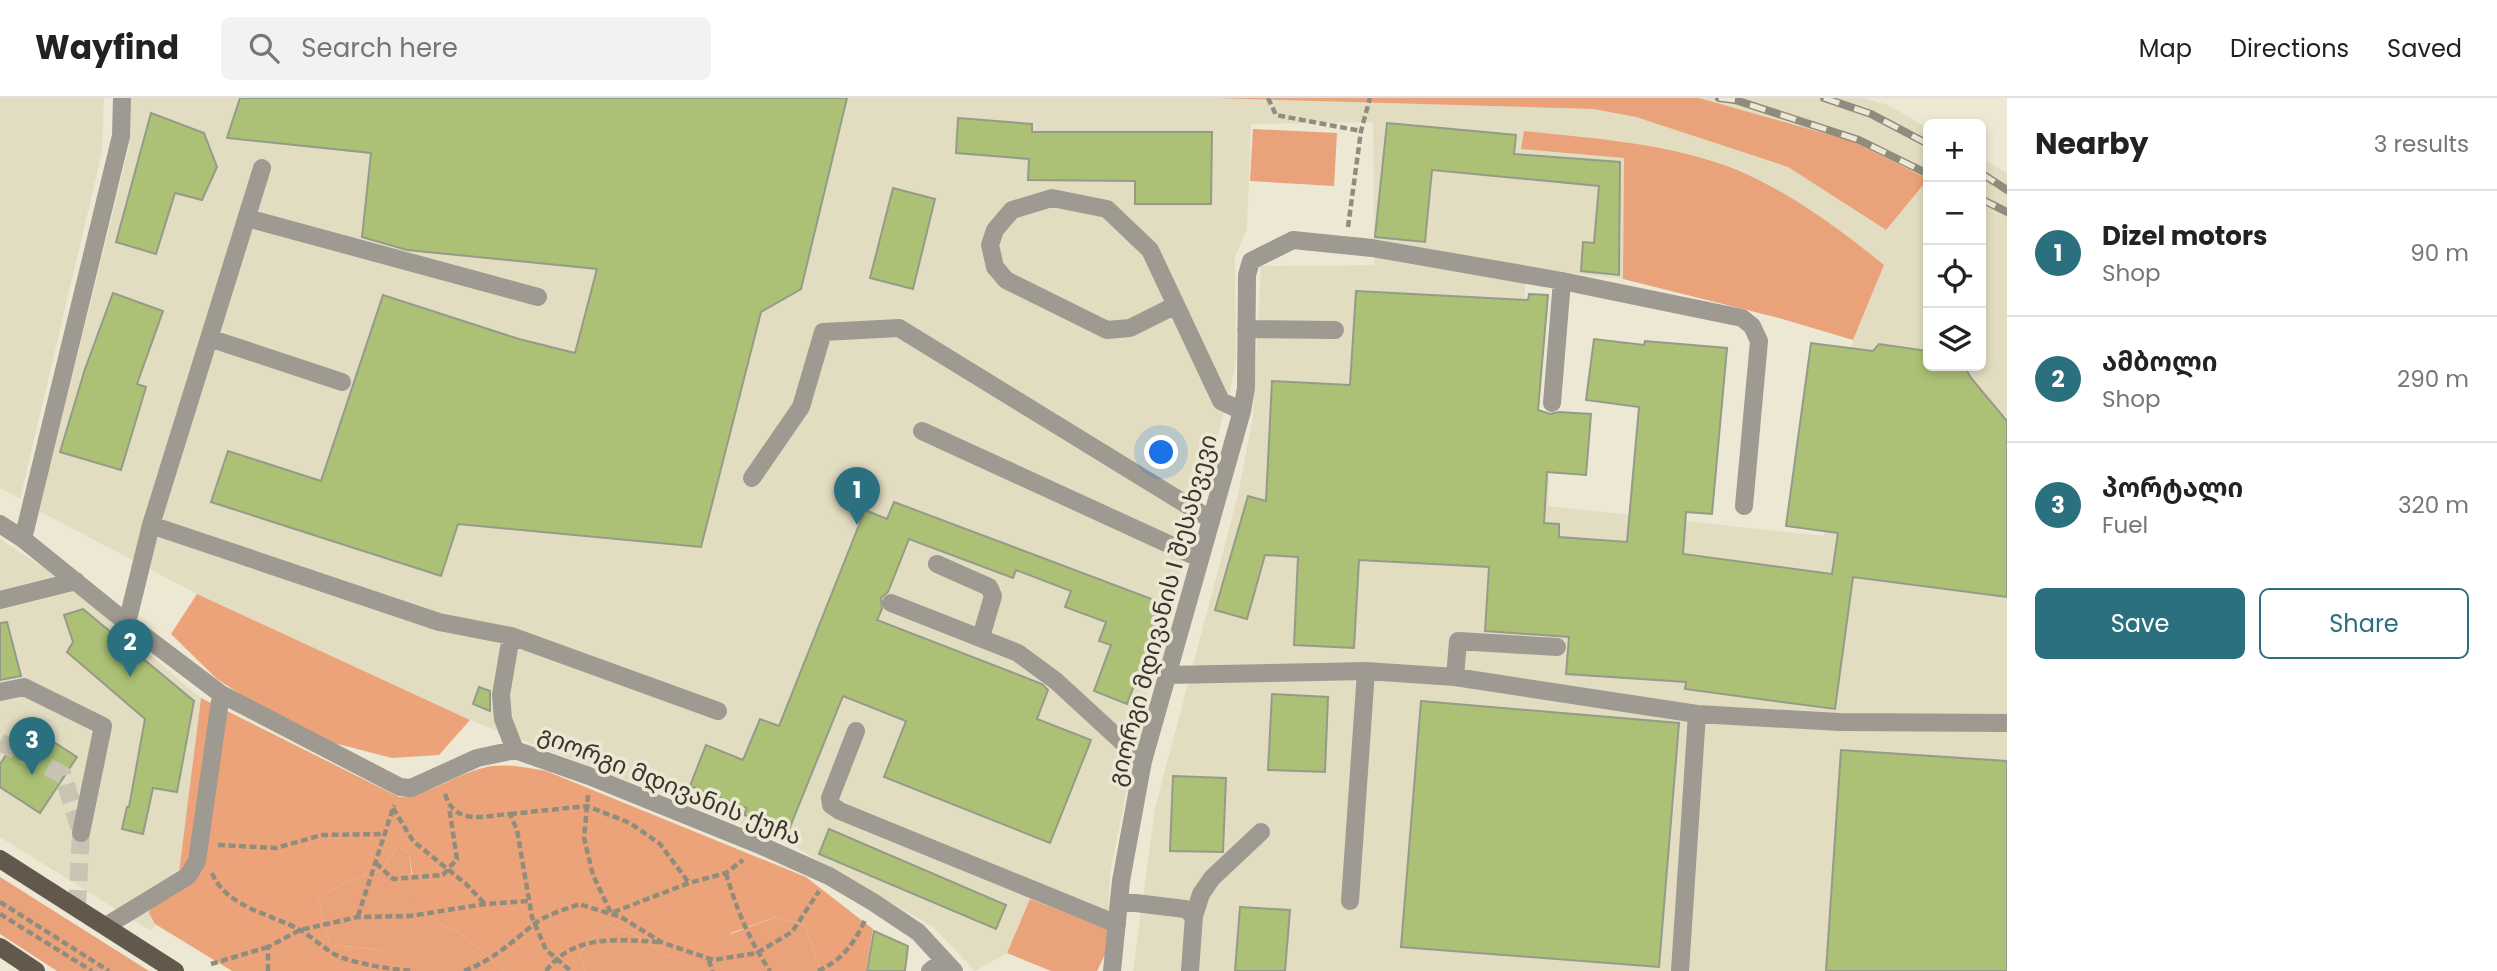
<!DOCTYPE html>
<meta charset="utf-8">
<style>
body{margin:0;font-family:Poppins,"Noto Sans Georgian",sans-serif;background:#f2f2f2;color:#222}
.controls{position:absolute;right:21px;top:21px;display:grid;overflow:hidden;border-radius:10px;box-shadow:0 4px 10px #0003}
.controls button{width:63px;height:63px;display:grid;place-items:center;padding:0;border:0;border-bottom:2px solid #e0e0e0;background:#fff;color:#222;font:35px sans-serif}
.you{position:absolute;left:1162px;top:355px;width:24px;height:24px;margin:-18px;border:5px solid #fff;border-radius:50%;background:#1a73e8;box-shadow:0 0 0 10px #1a73e833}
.badge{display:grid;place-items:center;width:46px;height:46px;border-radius:50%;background:#2b707f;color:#fff;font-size:23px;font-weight:700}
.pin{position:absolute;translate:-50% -58px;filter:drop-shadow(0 2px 4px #0008)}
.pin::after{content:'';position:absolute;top:37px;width:24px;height:21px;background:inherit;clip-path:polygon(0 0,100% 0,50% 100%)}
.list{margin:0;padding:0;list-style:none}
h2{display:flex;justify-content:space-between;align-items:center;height:91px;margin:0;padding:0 28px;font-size:30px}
h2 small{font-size:23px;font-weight:400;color:#767676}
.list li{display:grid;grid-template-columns:46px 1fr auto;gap:21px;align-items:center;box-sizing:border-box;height:126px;padding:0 28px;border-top:2px solid #e0e0e0}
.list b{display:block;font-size:26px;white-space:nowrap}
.list p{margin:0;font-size:23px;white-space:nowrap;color:#767676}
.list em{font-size:23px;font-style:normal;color:#767676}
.actions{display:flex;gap:14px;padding:21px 28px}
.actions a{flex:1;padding:16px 0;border:2px solid #2b707f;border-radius:10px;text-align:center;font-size:24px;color:#2b707f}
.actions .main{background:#2b707f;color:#fff}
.icon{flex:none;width:38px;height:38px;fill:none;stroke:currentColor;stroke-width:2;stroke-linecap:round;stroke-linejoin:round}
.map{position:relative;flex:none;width:2007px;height:873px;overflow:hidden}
header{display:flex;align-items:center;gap:42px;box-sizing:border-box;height:98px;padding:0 35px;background:#fff;border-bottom:2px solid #e0e0e0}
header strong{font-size:33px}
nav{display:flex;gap:38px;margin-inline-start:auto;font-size:24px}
.search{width:490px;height:63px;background:#f2f2f2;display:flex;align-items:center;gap:18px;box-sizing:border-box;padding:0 24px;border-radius:10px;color:#767676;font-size:26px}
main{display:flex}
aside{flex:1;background:#fff}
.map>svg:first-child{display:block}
</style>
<header>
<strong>Wayfind</strong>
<div class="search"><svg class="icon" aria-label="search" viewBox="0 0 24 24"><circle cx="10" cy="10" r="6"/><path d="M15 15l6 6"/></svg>Search here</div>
<nav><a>Map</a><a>Directions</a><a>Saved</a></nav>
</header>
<main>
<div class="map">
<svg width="2007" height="873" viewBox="0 0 2007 873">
<rect width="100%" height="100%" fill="#ece8d4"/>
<path fill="#e2ddc1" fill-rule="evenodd" d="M 0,0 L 104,0 L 102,54 L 20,401 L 0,390 Z
M 130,0 L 1212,0 L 1593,11 L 1636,19 L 1788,69 L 1885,132 L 1928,81 L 1928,268 L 1981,268 L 1981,60 L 2007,75 L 2007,873 L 1133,873 L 1155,710 L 1238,397 L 1253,318 L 1261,168 L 1374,167 L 1373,24 L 1251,26 L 1247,131 L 1235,159 L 1236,262 L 1229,297 L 1145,602 L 1110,775 L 1109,831 L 1030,801 L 1007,855 L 975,873 L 933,829 L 787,744 L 470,622 L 197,496 L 39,413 L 129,49 ZM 1522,51 L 1717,64 L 1884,167 L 1853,242 L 1824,438 L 1548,408 L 1549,378 L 1516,374 L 1526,170 L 1623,181 L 1624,60 Z
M 1699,0 L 1864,0 L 1888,7 L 1928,30 L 1928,80 L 1852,43 Z
M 0,441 L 64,483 L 201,600 L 178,782 L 149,815 L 155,826 L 151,833 L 0,739 Z"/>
<path fill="#e9a279" d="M 1212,0 L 1699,0 L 1852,43 L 1928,81 L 1886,132 L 1788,69 L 1636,19 L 1593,11 Z
M 1253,31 L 1337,35 L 1334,88 L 1250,83 Z
M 1524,33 C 1588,40 1653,44 1715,64 C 1775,83 1836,128 1884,167 L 1853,242 L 1779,220 L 1623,181 L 1624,60 L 1521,51 Z
M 398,748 L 409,756 L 412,780 L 435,824 L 462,836 L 503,873 L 395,873 L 393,855 L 368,850 L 330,847 L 318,801 L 350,782 L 381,773 Z
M 0,779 L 149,873 L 57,873 L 0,836 Z
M 1030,801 L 1116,834 L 1097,873 L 1051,873 L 1007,855 Z
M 776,819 L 804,827 L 821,873 L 586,873 L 580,854 L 607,826 L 635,837 L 669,859 Z"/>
<path fill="#eca379" d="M 197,496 L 470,622 L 439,657 L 392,660 L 303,637 L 217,581 L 171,536 Z
M 201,600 L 399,699 C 432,697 459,673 492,668 C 510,666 528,670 546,673 L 806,779 L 873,831 L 866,873 L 821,873 L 804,827 L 776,819 L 731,835 L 721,852 L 669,859 L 635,837 L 607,826 L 580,854 L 586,873 L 503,873 L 462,836 L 435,824 L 418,812 L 409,756 L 398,748 L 381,773 L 350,782 L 318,801 L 330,847 L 368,850 L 394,855 L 395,873 L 232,873 L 155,826 L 149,815 L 152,801 L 178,782 Z"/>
<path fill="#acc175" stroke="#959b89" stroke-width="2" d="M 240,0 L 847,0 L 801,191 L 761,214 L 701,449 L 458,426 L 441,478 L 211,404 L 228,353 L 321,383 L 383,197 L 519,241 L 575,255 L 597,171 L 407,152 L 362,139 L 371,55 L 227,40 Z
M 151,15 L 204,35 L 217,69 L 202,102 L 175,95 L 156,156 L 116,144 Z
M 958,20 L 1032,26 L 1032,34 L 1212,34 L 1211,106 L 1135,106 L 1135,83 L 1028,82 L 1029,61 L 956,55 Z
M 1387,25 L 1516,37 L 1514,56 L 1620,64 L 1619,177 L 1581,173 L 1583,144 L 1594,145 L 1599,88 L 1432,72 L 1425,144 L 1375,139 Z
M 893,90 L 935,101 L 913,191 L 870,180 Z
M 1356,193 L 1528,202 L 1529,196 L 1548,197 L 1538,312 L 1550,316 L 1559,314 L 1591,316 L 1586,377 L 1547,374 L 1544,425 L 1559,426 L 1559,439 L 1627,444 L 1639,309 L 1586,302 L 1594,241 L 1644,247 L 1645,243 L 1727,250 L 1712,416 L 1686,414 L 1683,456 L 1832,476 L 1838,435 L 1786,428 L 1811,245 L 1873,253 L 1879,246 L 1928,253 L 1928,268 L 1964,268 L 1971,280 L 2007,323 L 2007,499 L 1853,479 L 1835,611 L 1685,591 L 1686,584 L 1566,576 L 1569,539 L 1485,533 L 1489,469 L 1359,462 L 1354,550 L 1294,547 L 1298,459 L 1265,457 L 1247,521 L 1215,512 L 1248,398 L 1266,403 L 1272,283 L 1350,287 Z
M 113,195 L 163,213 L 137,286 L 146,289 L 121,372 L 60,354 L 85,271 Z
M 894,404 L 1165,506 L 1127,606 L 1094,593 L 1111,547 L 1099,543 L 1106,524 L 1065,509 L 1071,493 L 1016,472 L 1013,480 L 909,441 L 888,494 L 881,500 L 882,511 L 877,522 L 1042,586 L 1048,592 L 1037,621 L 1091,642 L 1050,745 L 884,679 L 906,623 L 843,598 L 788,734 L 744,717 L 747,710 L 690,688 L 706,647 L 743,662 L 760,621 L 779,628 L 865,412 L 887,421 Z
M 83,511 L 194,603 L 177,694 L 153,690 L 143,736 L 122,731 L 127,709 L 129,709 L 145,621 L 67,554 L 73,544 L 64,517 Z
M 7,524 L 21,578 L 0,582 L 0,525 Z
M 479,589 L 490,593 L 490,613 L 473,606 Z
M 1272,596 L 1328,599 L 1325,674 L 1268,672 Z
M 1421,603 L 1679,625 L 1659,869 L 1401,849 Z
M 26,626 L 77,659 L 40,715 L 0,689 L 0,666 Z
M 1841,652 L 2007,663 L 2007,873 L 1826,873 Z
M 1173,678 L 1226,680 L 1223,754 L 1170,753 Z
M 829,731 L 1006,807 L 996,831 L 819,756 Z
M 1240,809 L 1290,812 L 1285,873 L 1235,873 Z
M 874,833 L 908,848 L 905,873 L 867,873 Z"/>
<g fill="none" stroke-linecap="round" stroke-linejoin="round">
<path stroke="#c8c4b3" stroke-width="18" stroke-dasharray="18 9" stroke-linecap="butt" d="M 0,644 L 63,677 L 81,735 L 77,809"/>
<path stroke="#908d7f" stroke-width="4.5" stroke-dasharray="7 3.5" stroke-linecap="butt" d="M 1268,0 L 1276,17 L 1361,33
M 1348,129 L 1361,33 L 1370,0
M 445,696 C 455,728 483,718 510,716 L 517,732 L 532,819 L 546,852 L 571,873
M 588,697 L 584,740 L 593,777 L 611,815 L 689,785 L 726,775 L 743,762
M 393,710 L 413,743 L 466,786 L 484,805
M 510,716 L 587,708 L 630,725 L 660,746 L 689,785
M 218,747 L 276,750 L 322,737 L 385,736
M 376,765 L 393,781 L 443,777 L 457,761 L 449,709
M 212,775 C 226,810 273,816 302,833 C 315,841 328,855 343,860 C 365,867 389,871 412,873
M 726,775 C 736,810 749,842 770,873
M 0,804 L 109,873
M 0,816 L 92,873
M 358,818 L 394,707
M 709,862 L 712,873
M 211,866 L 268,849
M 268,873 L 268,849 L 300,832 L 358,819 L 410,818 L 485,806 L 529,803
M 464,873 C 491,863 511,845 533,827 C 545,817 564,812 579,806 L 621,819 L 661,844 L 713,862 L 757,855 L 792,834 L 819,793
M 546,873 C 574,835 619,842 661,844
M 818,873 C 842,862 854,846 865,822"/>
<path stroke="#9e9991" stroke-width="18" d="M 247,120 L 538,199
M 1176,207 L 1130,230 L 1107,232 L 1006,182 L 995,169 L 990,147 L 995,132 L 1012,112 L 1052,100 L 1107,111 L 1150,152 L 1221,303 L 1242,313
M 1246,231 L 1335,232
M 209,240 L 342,284
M 1552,305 L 1562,183
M 922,333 L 1199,460
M 752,380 L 801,309 L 823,234 L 899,230 L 1210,421
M 0,426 L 23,441 L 127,525 L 221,596 L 400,689 L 411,690 L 477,660 L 515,652 L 589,678 L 762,748 L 829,778 L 873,804 L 918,834 L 954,873
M 151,427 L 439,524 L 511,538 L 718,613
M 23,441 L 121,38 L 122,0
M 937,466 L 989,489 L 993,498 L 981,539
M 0,502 L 76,483
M 891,505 L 1018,555 L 1056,583 L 1143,663
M 127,525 L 151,427 L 262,70
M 511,538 L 501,597 L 503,621 L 515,652
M 1167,577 L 1366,573
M 1455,579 L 1458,543 L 1557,549
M 0,594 L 24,589 L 103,628 L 81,735
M 1697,616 L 1839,624 L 2007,625
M 856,633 L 830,700 L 831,707 L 840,713 L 1117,826
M 1119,803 L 1185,811 L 1194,818 L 1190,873
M 1350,803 L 1366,573 L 1455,579 L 1697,616 L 1680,873
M 1194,818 L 1201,796 L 1212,780 L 1261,734
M 106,828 L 188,778 L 197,763 L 221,596
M 930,873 L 944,862
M 1112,873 L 1121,783 L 1143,663 L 1242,313 L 1246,290 L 1247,177 L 1251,163 L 1293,142 L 1372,150 L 1562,183 L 1742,220 L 1752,228 L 1759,243 L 1744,408"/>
<path stroke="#62584c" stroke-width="18" d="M 0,761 L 175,873
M 0,849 L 36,873"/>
<g stroke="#8f8c7e" stroke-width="8">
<path id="rail" d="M 1719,0 L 1735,2 L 1859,42 L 1928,76
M 1824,0 L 1871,16 L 1928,46
M 1981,75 L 2007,92
M 1981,101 L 2007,114"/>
</g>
<use href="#rail" stroke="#ece8d4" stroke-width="5" stroke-dasharray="16" stroke-linecap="butt"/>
</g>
<g text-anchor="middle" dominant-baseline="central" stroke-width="7" stroke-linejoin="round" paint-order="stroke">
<g font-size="24" fill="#38362e" stroke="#ece8d4">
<text transform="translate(1162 512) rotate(-75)">გიორგი მდივანის I შესახვევი</text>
<text transform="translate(670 687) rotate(22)">გიორგი მდივანის ქუჩა</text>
</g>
</g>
</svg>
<div class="controls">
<button>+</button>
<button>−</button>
<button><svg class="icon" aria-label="locate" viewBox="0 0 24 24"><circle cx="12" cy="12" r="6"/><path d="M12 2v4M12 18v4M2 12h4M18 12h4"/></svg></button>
<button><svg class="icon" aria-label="layers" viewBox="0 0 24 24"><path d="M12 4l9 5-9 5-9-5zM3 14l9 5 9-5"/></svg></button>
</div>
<div class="you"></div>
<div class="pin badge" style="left:857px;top:427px">1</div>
<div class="pin badge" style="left:130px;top:579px">2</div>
<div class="pin badge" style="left:32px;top:677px">3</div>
</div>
<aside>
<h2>Nearby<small>3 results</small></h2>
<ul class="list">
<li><span class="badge">1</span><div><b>Dizel motors</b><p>Shop</p></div><em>90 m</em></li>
<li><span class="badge">2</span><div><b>ამბოლი</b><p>Shop</p></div><em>290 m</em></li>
<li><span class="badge">3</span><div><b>პორტალი</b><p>Fuel</p></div><em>320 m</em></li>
</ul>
<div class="actions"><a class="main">Save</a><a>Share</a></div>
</aside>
</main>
